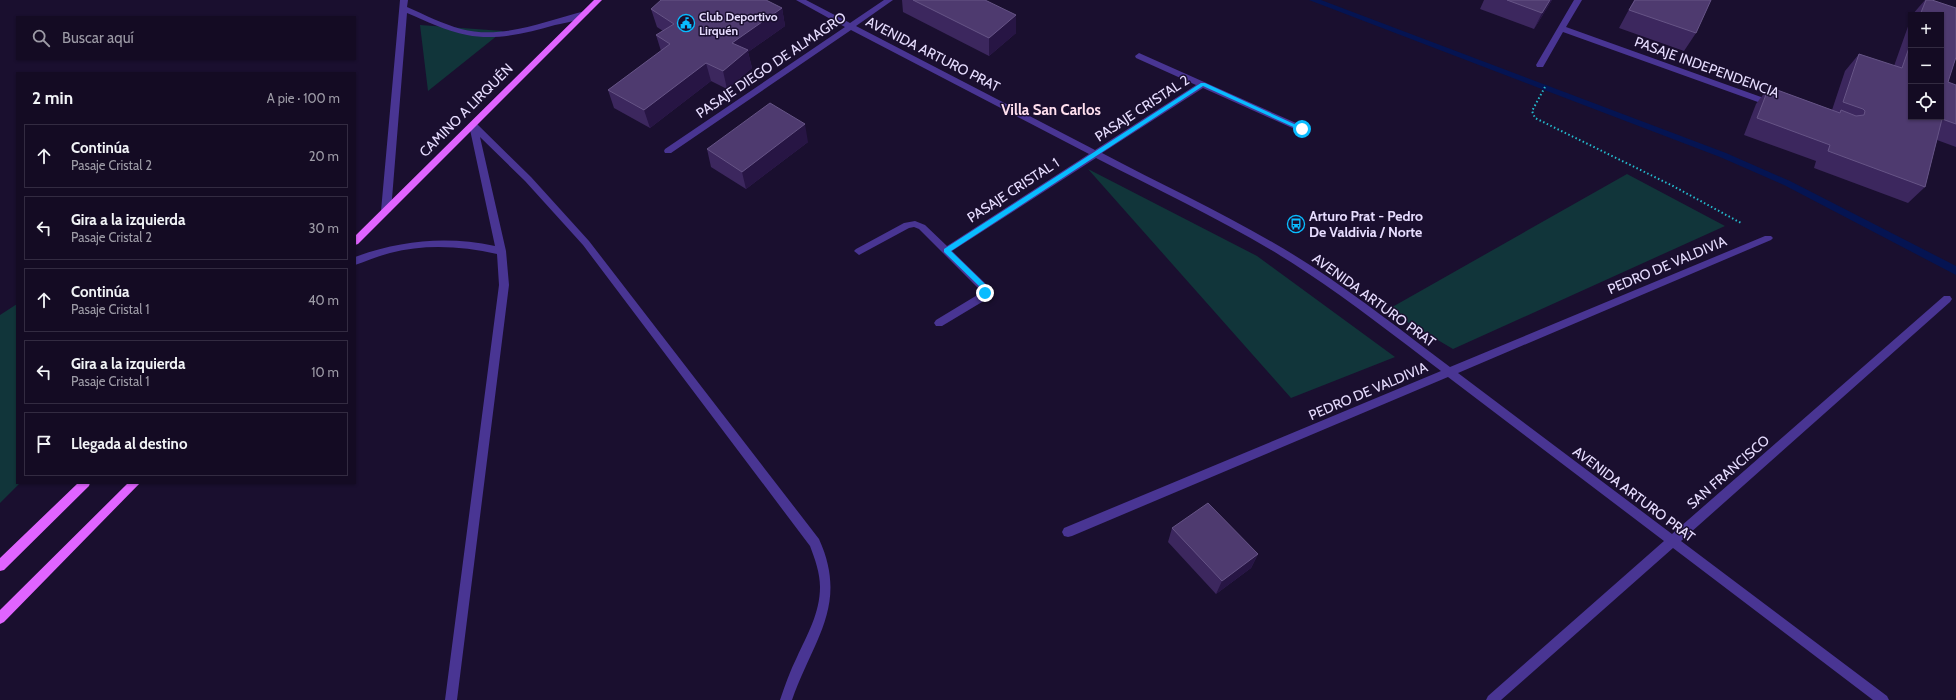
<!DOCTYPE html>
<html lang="es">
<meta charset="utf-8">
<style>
body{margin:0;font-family:Cabin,sans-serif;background:#1d142b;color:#f1f3f6}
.controls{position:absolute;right:12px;top:12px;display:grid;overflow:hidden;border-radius:0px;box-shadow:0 1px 3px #0004}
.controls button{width:36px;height:36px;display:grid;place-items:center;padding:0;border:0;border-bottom:1px solid #332b41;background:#140b23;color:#f1f3f6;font:20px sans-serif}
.stop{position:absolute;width:12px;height:12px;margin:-9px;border:3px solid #09bcff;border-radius:50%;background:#fff}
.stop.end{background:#09bcff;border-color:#fff;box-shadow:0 1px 4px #0008}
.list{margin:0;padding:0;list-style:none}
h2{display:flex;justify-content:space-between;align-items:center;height:52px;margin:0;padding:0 16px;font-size:17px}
h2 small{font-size:13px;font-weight:400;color:#9d9ba6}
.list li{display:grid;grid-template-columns:26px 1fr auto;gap:12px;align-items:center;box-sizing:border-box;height:64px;margin:0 8px 8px;padding:0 8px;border:1px solid #332b41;border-radius:0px}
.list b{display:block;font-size:15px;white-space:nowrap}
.list p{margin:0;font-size:13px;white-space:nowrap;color:#9d9ba6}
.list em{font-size:13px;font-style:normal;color:#9d9ba6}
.icon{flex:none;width:22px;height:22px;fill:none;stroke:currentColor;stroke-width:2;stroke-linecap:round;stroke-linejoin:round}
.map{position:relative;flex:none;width:1956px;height:700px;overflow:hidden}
.search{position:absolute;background:#140b23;box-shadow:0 1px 3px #0004;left:16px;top:16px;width:340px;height:44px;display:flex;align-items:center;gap:10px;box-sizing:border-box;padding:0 14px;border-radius:0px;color:#9d9ba6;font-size:15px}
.panel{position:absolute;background:#140b23;box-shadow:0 1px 3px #0004;left:16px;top:72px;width:340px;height:412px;border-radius:0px}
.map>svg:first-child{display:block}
</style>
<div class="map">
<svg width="1956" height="700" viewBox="0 0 1956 700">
<rect width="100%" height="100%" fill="#1a0f2f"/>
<path fill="#11353a" d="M 420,25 L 503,31 L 428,91 Z
M 1088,169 L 1257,256 L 1395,357 L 1291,398 Z
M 1627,174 L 1725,226 L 1453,349 L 1387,310 Z
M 17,304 L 17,483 L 20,483 L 0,503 L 0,315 Z"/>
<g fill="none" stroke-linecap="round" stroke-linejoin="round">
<path fill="#051452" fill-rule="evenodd" d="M 1309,0 L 1321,0 L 1726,153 L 1790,181 L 1956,266 L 1956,275 L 1784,185 L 1720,157 Z"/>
<path stroke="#24bacd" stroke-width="2" stroke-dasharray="1.5 2.5" stroke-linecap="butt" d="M 1545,87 L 1532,111 L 1535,118 L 1673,186 L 1741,223"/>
<path fill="#493593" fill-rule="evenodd" d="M 400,0 L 408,0 L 407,7 C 425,15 443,24 461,29 C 503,40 545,21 585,11 L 589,13 C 582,20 565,23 555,25 C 527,33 496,41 467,35 C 446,31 426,21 407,13 L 391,211 L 386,214 L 381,211 Z
M 796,0 L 806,0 L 850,23 L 884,0 L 893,0 L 856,26 L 1095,150 L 1196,85 L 1136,58 L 1135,56 L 1139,53 L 1305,127 L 1305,131 L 1299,131 L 1203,88 L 1102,153 C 1172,190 1247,224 1313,267 C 1360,298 1405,333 1450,367 L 1765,236 L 1771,236 L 1773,238 L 1771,240 L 1458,373 L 1672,534 L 1944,296 L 1950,296 L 1952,299 L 1950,302 L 1681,541 L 1887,696 L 1889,700 L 1873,700 L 1673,548 L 1501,700 L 1486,700 L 1488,696 L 1664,541 L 1448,377 L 1072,536 L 1068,537 L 1064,536 L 1062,532 L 1064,528 L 1441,371 C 1396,337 1353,303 1306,272 C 1240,228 1166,194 1096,158 L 952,251 L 988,286 C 990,290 989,295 987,299 L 942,326 L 936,326 L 934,323 L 936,320 L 979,294 L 980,290 L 919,229 L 914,227 L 909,228 L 859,255 L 854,251 L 856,249 L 904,223 L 915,221 L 925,225 L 947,246 L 1089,154 L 851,30 L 671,153 L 665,153 L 664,151 L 665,149 L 845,27 Z
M 1574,0 L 1582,0 L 1566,27 L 1775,102 L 1776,104 L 1772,107 L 1769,106 L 1563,32 L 1543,67 L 1537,67 L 1536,65 Z
M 473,122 L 476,123 L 531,177 L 589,241 L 819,539 C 849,605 813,640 792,700 L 780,700 C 785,685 790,671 797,657 C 807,635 820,613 820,587 C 820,573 815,559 810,546 L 583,245 L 525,181 L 480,137 L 506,251 L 509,285 L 457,700 L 445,700 L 499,285 L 497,254 C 461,246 425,244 390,253 C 378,256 367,261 355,265 L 355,257 C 402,240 447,236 495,246 L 469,125 Z"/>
<path fill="#e064ff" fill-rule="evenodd" d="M 594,0 L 602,0 L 358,244 L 355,245 L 355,236 Z
M 78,483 L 90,483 L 89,486 L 4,570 L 0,571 L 0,558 Z
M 128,483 L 140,483 L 4,622 L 0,624 L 0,610 Z"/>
</g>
<path fill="#3c275e" d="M 902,0 L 985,0 L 1016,33 L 989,56 L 903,12 Z
M 1484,0 L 1552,0 L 1534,29 L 1480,9 Z
M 1634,0 L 1711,0 L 1696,33 L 1684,51 L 1619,28 Z
M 1925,0 L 1932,0 L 1956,8 L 1956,57 L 1948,82 L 1956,85 L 1956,147 L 1937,140 L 1925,187 L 1908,203 L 1814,168 L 1816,161 L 1744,135 L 1756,104 L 1769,87 L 1832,110 L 1845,71 L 1859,54 L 1894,66 L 1911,18 L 1911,117 L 1941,117 L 1941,15 L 1912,15 Z
M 782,8 L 785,26 L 748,52 L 752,68 L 727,89 L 711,81 L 650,128 L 614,108 L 608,90 L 661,51 L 656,35 L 663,31 L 657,27 L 651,9 Z
M 808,142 L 746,189 L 711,167 L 707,149 Z
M 1172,528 L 1258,554 L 1251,568 L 1216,594 L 1168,542 Z"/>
<path fill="#271544" d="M 1550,0 L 1552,0 L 1534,29 L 1542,13 Z
M 782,8 L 785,26 L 748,52 L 752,68 L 727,89 L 723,71 L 732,43 Z
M 1016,15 L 1016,33 L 989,56 L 989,38 Z
M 706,63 L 711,81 L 650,128 L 644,110 Z
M 805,124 L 808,142 L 746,189 L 742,172 Z
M 1258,554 L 1251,568 L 1216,594 L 1222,581 Z"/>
<path fill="#4e3a6f" stroke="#665486" d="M 661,0 L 766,0 L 782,8 L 732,43 L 748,50 L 723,71 L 706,63 L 644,110 L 608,90 L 670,44 L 656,35 L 674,24 L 651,9 Z
M 913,0 L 985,0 L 1016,15 L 989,38 Z
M 1507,0 L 1550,0 L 1542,13 Z
M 1635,0 L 1711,0 L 1696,33 L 1629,10 Z
M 1926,0 L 1932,0 L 1956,8 L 1956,57 L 1948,82 L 1956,85 L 1956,124 L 1942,119 L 1925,187 L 1828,151 L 1830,145 L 1757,118 L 1769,87 L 1840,113 L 1841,110 L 1856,116 L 1864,115 L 1865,111 L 1863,109 L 1843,102 L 1859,54 L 1902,68 L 1911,42 L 1911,117 L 1941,117 L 1941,15 L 1920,15 Z
M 770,103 L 805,124 L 742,172 L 707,149 Z
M 1208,503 L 1258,554 L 1222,581 L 1172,528 Z"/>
<path fill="#09bcff" d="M 1201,83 L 1205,83 L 1305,129 L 1300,130 L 1203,86 L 951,251 L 985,284 L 988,294 L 983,294 L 980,287 L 944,252 L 944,249 Z"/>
<defs>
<g id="civic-ring" transform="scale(0.9)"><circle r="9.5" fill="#1a0f2f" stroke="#09bcff" stroke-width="1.5"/><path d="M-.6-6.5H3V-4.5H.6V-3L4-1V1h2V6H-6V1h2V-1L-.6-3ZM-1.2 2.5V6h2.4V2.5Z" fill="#09bcff"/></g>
<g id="bus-ring" transform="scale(0.9)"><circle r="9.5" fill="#1a0f2f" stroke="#09bcff" stroke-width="1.5"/><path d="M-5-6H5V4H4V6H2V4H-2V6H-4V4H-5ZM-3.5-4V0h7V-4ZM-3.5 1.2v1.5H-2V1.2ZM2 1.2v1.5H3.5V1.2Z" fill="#09bcff"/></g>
</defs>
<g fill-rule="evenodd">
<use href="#civic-ring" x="686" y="23"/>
<use href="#bus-ring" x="1296" y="224"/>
</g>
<g text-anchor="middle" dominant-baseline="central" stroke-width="3" stroke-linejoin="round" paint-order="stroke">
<g font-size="12" font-weight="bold" fill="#e7ddff" stroke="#1a0f2f" text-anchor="start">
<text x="699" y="16">Club Deportivo<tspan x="699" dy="14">Lirquén</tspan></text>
</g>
<g font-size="14" fill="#e7ddff" stroke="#1a0f2f">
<text transform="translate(933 54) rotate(27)">AVENIDA ARTURO PRAT</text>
<text transform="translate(771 65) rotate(-34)">PASAJE DIEGO DE ALMAGRO</text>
<text transform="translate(1707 67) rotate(20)">PASAJE INDEPENDENCIA</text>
<text transform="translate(1142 108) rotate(-33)">PASAJE CRISTAL 2</text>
<text transform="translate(466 110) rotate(-45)">CAMINO A LIRQUÉN</text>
<text transform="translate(1013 190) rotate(-33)">PASAJE CRISTAL 1</text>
<text transform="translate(1667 265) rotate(-23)">PEDRO DE VALDIVIA</text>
<text transform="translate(1374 300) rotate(36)">AVENIDA ARTURO PRAT</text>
<text transform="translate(1368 391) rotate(-23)">PEDRO DE VALDIVIA</text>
<text transform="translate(1728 472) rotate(-41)">SAN FRANCISCO</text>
<text transform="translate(1634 494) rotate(37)">AVENIDA ARTURO PRAT</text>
</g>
<g font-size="14" font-weight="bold" fill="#e7ddff" stroke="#1a0f2f" text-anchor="start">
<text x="1309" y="216">Arturo Prat - Pedro<tspan x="1309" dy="16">De Valdivia / Norte</tspan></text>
</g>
<g font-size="15" font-weight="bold" fill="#ffdfee" stroke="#1a0f2f">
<text x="1051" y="110">Villa San Carlos</text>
</g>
</g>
</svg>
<div class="controls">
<button>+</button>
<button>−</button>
<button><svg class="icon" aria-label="locate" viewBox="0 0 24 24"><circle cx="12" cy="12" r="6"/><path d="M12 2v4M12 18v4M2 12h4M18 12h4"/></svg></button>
</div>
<div class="stop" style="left:1302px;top:129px"></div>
<div class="stop end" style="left:985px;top:293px"></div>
<div class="search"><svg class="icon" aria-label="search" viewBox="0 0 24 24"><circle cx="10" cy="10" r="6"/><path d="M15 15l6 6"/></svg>Buscar aquí</div>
<section class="panel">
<h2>2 min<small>A pie · 100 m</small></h2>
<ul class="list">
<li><svg class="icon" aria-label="ahead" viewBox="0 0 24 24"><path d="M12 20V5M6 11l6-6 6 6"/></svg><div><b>Continúa</b><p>Pasaje Cristal 2</p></div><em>20 m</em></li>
<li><svg class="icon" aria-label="left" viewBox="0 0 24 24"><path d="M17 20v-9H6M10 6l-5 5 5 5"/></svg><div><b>Gira a la izquierda</b><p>Pasaje Cristal 2</p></div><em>30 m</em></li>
<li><svg class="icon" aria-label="ahead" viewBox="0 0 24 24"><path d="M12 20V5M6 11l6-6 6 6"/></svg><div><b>Continúa</b><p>Pasaje Cristal 1</p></div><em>40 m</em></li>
<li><svg class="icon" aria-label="left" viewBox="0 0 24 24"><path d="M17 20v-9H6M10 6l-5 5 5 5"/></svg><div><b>Gira a la izquierda</b><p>Pasaje Cristal 1</p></div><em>10 m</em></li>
<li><svg class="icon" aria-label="arrive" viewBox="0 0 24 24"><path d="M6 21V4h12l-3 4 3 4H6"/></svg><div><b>Llegada al destino</b></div></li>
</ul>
</section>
</div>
